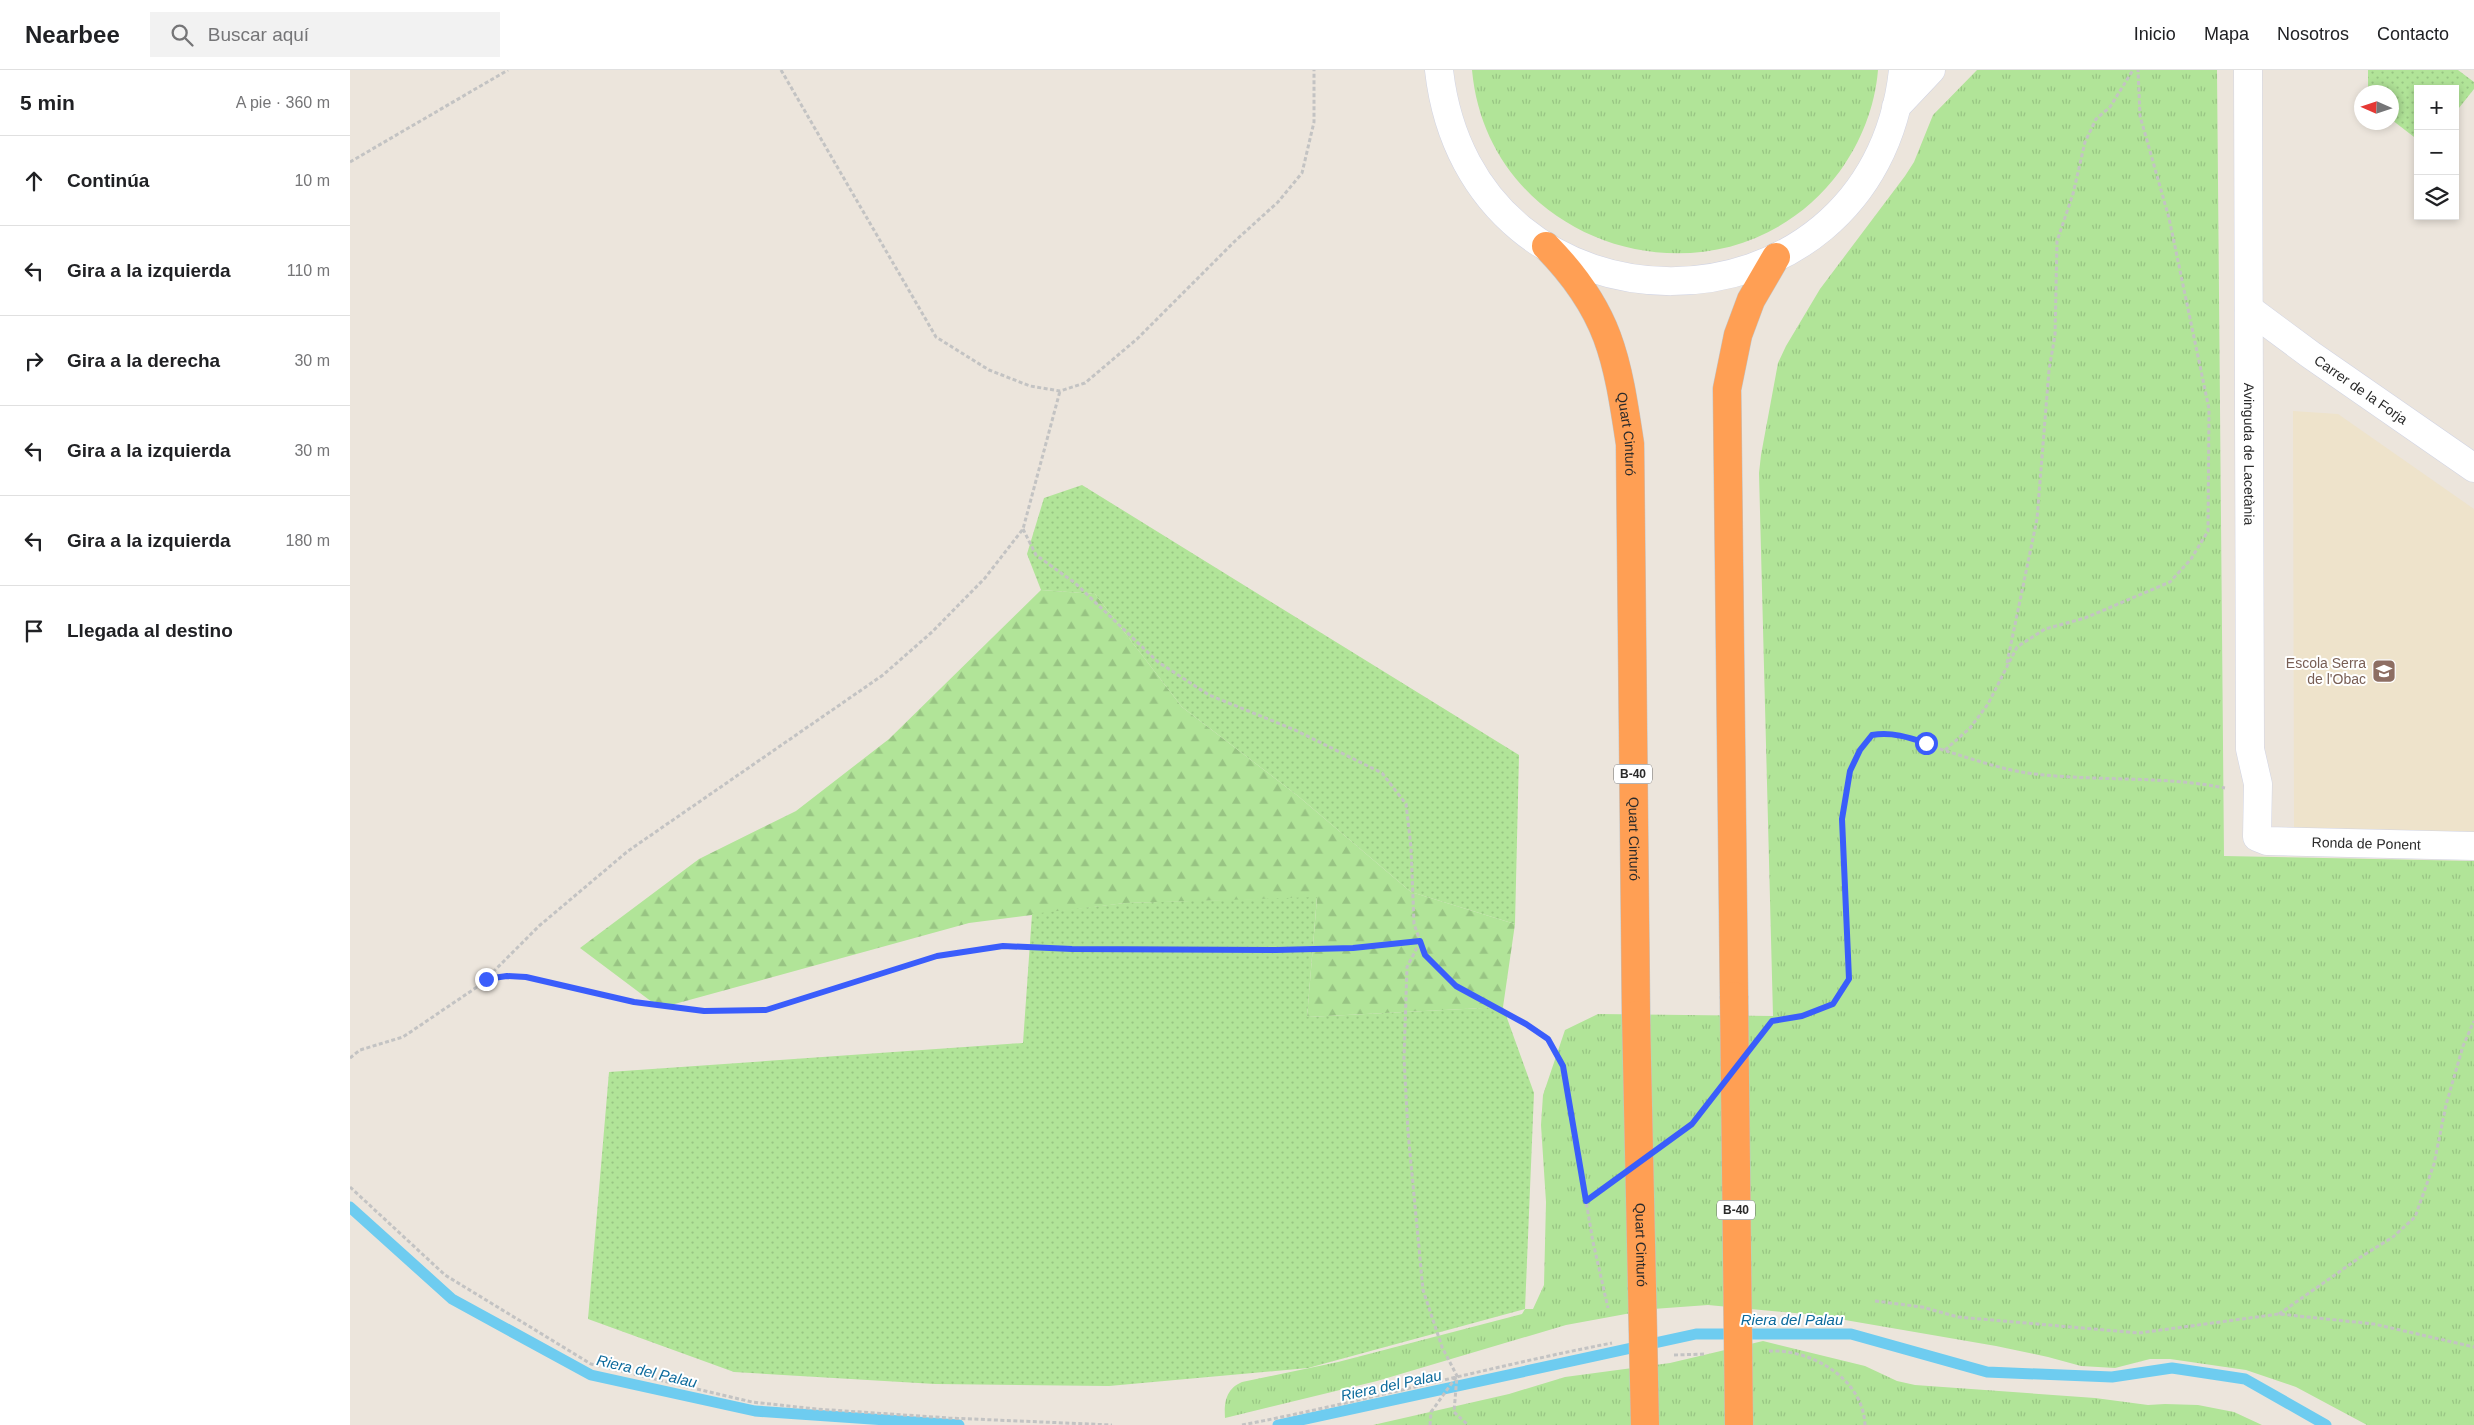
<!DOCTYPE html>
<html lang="es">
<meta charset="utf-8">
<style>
body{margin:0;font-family:Helvetica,sans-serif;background:#f2f2f2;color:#202124}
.controls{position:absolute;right:15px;top:15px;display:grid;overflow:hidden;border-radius:0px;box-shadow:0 2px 8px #0003}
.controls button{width:45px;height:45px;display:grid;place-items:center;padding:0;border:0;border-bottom:1px solid #e0e0e0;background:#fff;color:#202124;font:25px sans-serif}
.compass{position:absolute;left:2004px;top:15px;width:45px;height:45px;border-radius:50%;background:#fff;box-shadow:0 2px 8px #0003;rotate:273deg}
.stop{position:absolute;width:15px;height:15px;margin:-11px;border:4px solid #3a5dfb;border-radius:50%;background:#fff}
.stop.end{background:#3a5dfb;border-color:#fff;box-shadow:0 1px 5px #0008}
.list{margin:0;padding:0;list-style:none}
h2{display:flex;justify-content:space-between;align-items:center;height:65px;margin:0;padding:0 20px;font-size:21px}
h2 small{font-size:16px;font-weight:400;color:#757577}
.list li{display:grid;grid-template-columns:32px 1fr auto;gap:15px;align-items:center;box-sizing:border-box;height:90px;padding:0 20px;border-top:1px solid #e0e0e0}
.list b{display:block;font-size:19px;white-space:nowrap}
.list em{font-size:16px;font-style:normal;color:#757577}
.icon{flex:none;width:28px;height:28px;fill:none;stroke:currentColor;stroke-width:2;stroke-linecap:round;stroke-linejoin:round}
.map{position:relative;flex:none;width:2124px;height:1355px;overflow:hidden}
header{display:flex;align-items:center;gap:30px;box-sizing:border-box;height:70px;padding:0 25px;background:#fff;border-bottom:1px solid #e0e0e0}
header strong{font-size:24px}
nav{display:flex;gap:28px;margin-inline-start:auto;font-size:18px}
.search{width:350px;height:45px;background:#f2f2f2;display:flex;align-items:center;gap:12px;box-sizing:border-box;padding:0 18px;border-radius:0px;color:#757577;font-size:19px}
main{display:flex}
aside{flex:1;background:#fff}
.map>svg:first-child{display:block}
</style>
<header>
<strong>Nearbee</strong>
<div class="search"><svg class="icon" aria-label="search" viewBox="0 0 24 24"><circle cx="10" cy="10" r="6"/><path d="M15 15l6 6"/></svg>Buscar aquí</div>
<nav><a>Inicio</a><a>Mapa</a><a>Nosotros</a><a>Contacto</a></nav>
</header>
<main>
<aside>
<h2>5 min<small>A pie · 360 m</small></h2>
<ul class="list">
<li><svg class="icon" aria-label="ahead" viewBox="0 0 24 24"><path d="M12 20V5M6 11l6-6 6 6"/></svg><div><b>Continúa</b></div><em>10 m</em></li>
<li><svg class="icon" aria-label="left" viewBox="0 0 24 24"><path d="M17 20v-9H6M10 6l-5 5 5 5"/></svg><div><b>Gira a la izquierda</b></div><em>110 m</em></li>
<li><svg class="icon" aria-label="right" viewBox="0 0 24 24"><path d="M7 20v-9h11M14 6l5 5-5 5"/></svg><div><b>Gira a la derecha</b></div><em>30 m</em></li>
<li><svg class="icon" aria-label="left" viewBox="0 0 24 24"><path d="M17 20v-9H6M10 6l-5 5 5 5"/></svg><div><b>Gira a la izquierda</b></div><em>30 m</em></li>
<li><svg class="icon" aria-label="left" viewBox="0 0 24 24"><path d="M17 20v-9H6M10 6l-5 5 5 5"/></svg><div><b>Gira a la izquierda</b></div><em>180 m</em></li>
<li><svg class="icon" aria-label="arrive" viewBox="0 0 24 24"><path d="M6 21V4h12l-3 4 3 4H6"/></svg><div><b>Llegada al destino</b></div></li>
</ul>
</aside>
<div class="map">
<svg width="2124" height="1355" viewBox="0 0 2124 1355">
<defs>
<pattern id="grass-tufts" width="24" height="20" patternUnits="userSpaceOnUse" patternTransform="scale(1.25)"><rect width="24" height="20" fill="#b1e498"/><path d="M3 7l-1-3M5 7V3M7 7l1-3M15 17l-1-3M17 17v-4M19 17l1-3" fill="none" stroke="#98c483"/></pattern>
<pattern id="forest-firs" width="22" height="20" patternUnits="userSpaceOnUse" patternTransform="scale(1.25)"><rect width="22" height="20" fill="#b1e498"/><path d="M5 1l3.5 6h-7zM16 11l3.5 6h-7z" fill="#98c483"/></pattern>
<pattern id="park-dots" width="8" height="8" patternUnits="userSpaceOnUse" patternTransform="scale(1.25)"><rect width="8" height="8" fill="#b1e498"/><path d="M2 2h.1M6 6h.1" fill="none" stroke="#98c483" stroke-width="1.8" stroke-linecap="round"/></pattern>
</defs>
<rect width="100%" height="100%" fill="#ece5dc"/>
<path fill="#eee3cb" d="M 1943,341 L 1988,344 L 2124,439 L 2124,767 L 1944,763 Z"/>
<path fill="url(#grass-tufts)" d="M 1122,0 L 1528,0 C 1525,37 1511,72 1490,101 C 1380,250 1139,185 1122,0 Z
M 1627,0 L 1867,0 L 1874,786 L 2124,791 L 2124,1355 L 2017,1355 L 1946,1317 L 1896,1300 L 1820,1289 L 1800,1289 L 1765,1298 L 1731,1296 L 1698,1287 L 1646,1276 L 1466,1245 L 1358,1235 L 1303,1239 L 1216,1255 L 1027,1311 L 875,1348 C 874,1332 876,1319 892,1312 L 988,1292 L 1172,1244 L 1175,1239 L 1183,1239 L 1194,1215 L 1196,1132 L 1191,1055 L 1193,1025 L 1215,960 L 1248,944 L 1423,946 L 1409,403 L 1411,385 L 1428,293 L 1436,276 L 1470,219 L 1555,106 L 1564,92 L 1583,45 Z
M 1413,1271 L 1515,1296 L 1547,1311 L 1565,1315 L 1745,1328 L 1798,1335 L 1815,1334 L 1848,1335 L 1884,1342 L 1912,1355 L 1023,1355 L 1159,1324 L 1215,1307 L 1320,1293 Z"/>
<path fill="url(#forest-firs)" d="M 691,520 L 745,524 L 832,637 L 948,726 L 1061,822 L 1165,854 L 1153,937 L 957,947 L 967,828 L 775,833 L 619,853 L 310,938 L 230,878 L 349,789 L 446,741 L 539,669 Z"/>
<path fill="url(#park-dots)" d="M 2018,0 L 2108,0 L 2124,12 L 2124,19 L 2105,43 L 2105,19 L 2068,19 L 2068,70 L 2042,50 L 2042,22 L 2018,22 Z
M 732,415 L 1169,685 L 1165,854 L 1061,822 L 948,726 L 832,637 L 745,524 L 691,520 L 677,484 L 694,428 Z
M 967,827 L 957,947 L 1153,937 L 1184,1023 L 1175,1239 L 958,1298 L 759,1316 L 585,1314 L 384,1302 L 238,1249 L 259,1002 L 673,973 L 682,844 L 775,833 Z"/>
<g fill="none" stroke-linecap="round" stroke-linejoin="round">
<path stroke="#6eccf0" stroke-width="11" d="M 0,1137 L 102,1229 L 241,1305 L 405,1341 L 609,1355
M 928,1355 L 1346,1264 L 1501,1264 L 1637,1302 L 1762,1307 L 1822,1298 L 1895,1309 L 1976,1355"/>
<g stroke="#d1d4e3" stroke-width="29">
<g id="street">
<path id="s1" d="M 1898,0 L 1900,679 L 1908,714 L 1907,767 L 1917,771 L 2124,776"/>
<path id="s2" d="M 1899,239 L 1961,285 L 2124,398"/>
</g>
</g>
<g stroke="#d1d4e3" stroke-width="29">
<path id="secondary" d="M 1089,0 C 1121,283 1523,280 1553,0
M 1546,37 L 1581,0"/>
</g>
<g stroke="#c3c3c3" stroke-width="29">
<g id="highway">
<path id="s3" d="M 1196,176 C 1260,241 1267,288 1280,374 L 1286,945"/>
<path d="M 1384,926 L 1377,319 L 1388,265 L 1401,230 L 1426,187"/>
</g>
</g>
<path stroke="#c3c3c3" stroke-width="3" stroke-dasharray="4 2.5" stroke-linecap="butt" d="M 431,0 L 586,267 L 639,300 L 680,316 L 710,321 L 735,313 L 787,269 L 885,171 L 928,132 L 952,103 L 964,52 L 964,0
M 0,92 L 158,0
M 673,459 L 686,485 L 725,513 L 808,592 L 859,625 L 945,660 L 1032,703 L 1056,734 L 1061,777 L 1064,854 L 1075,885 L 1106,916 L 1176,954 L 1198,969 L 1213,995 L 1243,1172 L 1258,1238
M 1657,593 L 1687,449 L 1699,300 L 1705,265 L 1707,171 L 1723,124 L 1735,72 L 1746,49 L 1760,37 L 1783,0
M 1595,680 L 1620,658 L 1638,634 L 1667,577 L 1695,559 L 1735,548 L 1820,512 L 1841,489 L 1858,461 L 1859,339 L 1819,148 L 1790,46 L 1788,0
M 1070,872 L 1057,897 L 1054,988 L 1058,1062 L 1073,1220 L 1092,1277 L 1107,1306 L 1104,1342 L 1118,1355
M 136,909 L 157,906 L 176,907 L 284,932 L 354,941 L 416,940 L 587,886 L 653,876 L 721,879 L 926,880 L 1003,877 L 1071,871
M 1417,957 L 1422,951 L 1452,946 L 1483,934 L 1499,909 L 1492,749 L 1500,701 L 1510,680 L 1522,665 C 1550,661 1571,673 1596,681 C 1622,689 1651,699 1677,703 C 1743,712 1810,705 1875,718
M 0,988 L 10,980 L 53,967 L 130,915 L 189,856 L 278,781 L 533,605 L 582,562 L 635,508 L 673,459 L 710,321
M 1320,1070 L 1342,1055 L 1352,1041
M 0,1117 L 95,1205 L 241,1294 L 402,1332 L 466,1339 L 599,1348 L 762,1355
M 1236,1131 L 1256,1116
M 1525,1231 L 1572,1237 L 1608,1247 L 1789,1263 L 1929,1244 L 2024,1254 L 2124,1277
M 1929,1244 L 2009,1188 L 2043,1167 L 2065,1147 L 2084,1094 L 2096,1035 L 2113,976 L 2124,951
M 1419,1281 C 1461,1279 1513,1308 1515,1355
M 1324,1285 L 1356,1284
M 892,1355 C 1016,1331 1138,1297 1262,1273
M 1080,1355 L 1081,1342 L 1107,1306"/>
<use href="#street" stroke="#fff" stroke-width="28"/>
<use href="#secondary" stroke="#fff" stroke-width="28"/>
<use href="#highway" stroke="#ff9f54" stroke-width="28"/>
<g stroke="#c3c3c3" stroke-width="29" stroke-linecap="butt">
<g id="highway-bridge">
<path d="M 1384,926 L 1389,1355"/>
<path id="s4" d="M 1286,945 L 1295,1355"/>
</g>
</g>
<use href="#highway-bridge" stroke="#ff9f54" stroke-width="28"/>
</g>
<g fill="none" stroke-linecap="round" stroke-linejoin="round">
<path stroke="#3a5dfb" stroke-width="6" d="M 136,909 L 157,906 L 176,907 L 284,932 L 354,941 L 416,940 L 587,886 L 653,876 L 722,879 L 926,880 L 1003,878 L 1070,871 L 1075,885 L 1106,916 L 1176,954 L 1198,969 L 1213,996 L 1236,1131 L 1342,1054 L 1422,951 L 1452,946 L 1483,934 L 1499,909 L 1492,749 L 1500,701 L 1510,680 L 1522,665 C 1542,662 1558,667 1576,673"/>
</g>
<defs>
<g id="school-square" transform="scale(1.25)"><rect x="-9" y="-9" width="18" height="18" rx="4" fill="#8d6e63" stroke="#fff"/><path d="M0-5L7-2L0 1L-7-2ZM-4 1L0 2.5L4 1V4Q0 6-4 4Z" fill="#fff"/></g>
</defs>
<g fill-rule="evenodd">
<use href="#school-square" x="2034" y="601"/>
</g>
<g text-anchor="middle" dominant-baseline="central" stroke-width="4" stroke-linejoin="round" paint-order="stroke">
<g fill="#fff" stroke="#6a6a6a" stroke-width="1">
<rect x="1264" y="694.5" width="38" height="19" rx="4"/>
<rect x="1367" y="1130.5" width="38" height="19" rx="4"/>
</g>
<g font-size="12" font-weight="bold" fill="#2a2a2a">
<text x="1283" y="704">B-40</text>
<text x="1386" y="1140">B-40</text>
</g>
<g font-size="14" fill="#2a2a2a" stroke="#fff">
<text stroke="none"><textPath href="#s2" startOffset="138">Carrer de la Forja</textPath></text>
<text stroke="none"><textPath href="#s3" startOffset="210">Quart Cinturó</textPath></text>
<text stroke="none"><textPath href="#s1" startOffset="384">Avinguda de Lacetània</textPath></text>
<text stroke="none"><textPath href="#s3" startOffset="615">Quart Cinturó</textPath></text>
<text stroke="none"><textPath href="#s1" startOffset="878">Ronda de Ponent</textPath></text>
<text stroke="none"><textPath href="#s4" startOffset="230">Quart Cinturó</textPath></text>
</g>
<g font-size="14" fill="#785e54" stroke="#fff" text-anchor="end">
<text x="2016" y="593">Escola Serra<tspan x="2016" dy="16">de l'Obac</tspan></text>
</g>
<g font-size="15" font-style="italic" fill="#0c6a9c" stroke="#fff">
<text x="1442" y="1249">Riera del Palau</text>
<text transform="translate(297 1301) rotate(13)">Riera del Palau</text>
<text transform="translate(1041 1315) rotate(-12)">Riera del Palau</text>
</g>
</g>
</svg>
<div class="controls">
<button>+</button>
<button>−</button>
<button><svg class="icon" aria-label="layers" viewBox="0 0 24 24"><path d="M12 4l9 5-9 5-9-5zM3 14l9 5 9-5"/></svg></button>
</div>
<svg class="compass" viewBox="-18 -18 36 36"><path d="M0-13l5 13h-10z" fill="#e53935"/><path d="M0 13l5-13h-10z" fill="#757577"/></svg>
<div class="stop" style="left:1576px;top:673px"></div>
<div class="stop end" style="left:136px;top:909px"></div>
</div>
</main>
